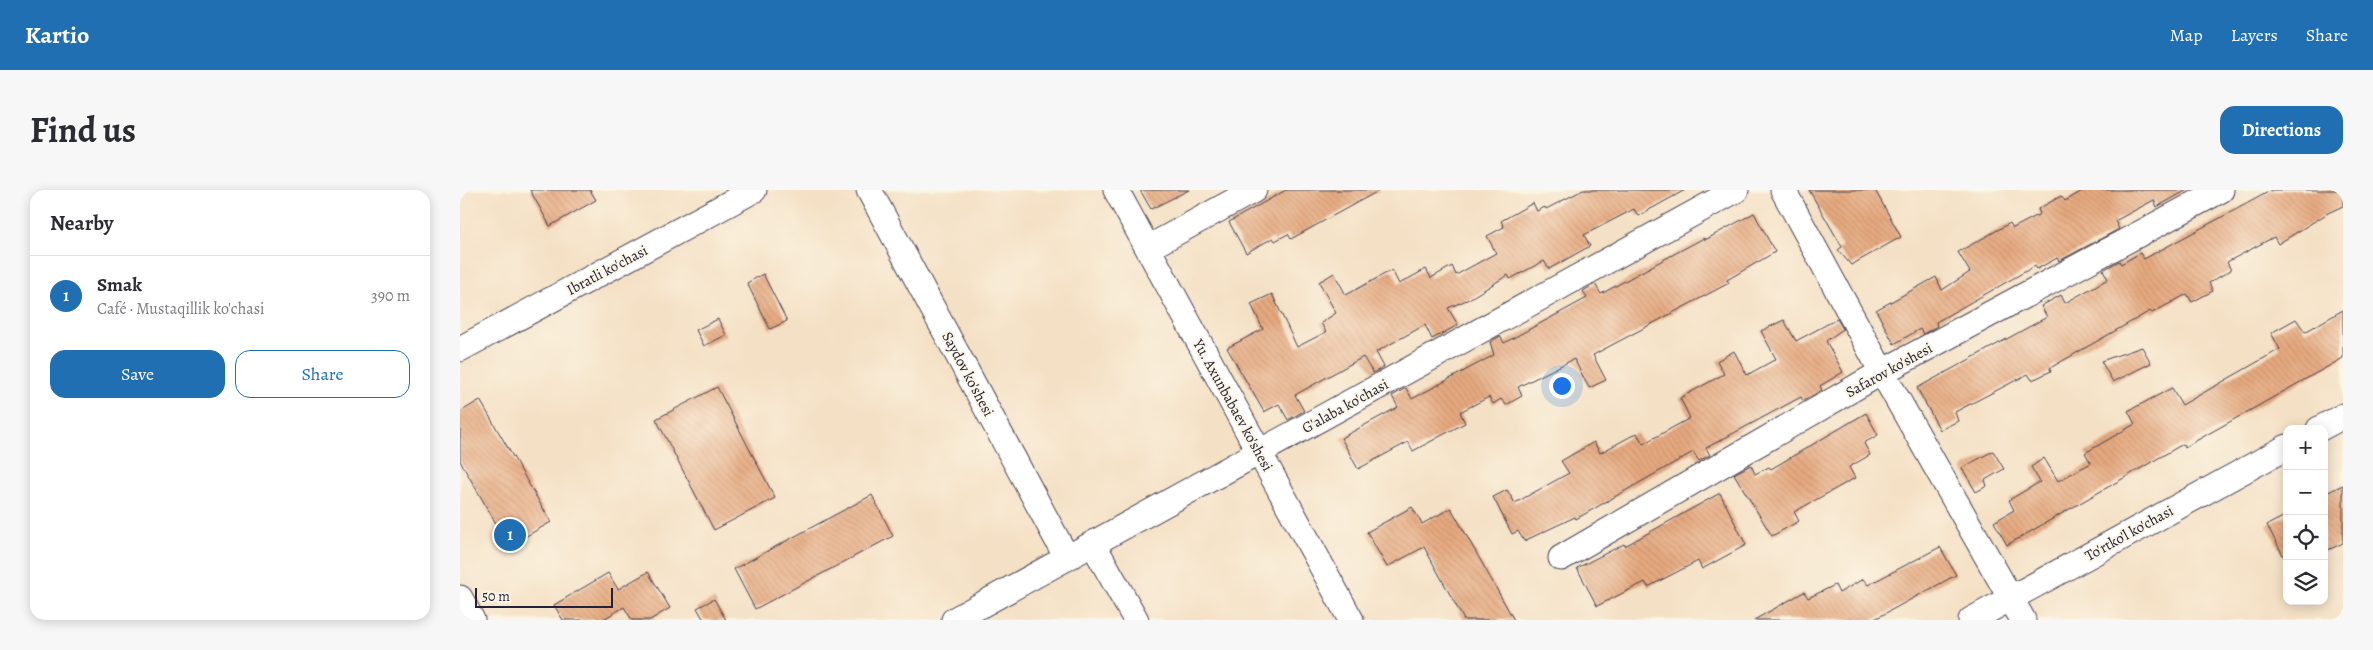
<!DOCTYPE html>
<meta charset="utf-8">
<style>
body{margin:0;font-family:Alegreya,serif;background:#f7f7f7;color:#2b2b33}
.controls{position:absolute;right:15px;bottom:15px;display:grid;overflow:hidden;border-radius:10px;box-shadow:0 2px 12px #0003}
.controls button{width:45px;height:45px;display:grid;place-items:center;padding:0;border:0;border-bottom:1px solid #e1e1e2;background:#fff;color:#2b2b33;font:25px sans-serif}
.scale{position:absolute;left:15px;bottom:12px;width:138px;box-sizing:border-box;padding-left:5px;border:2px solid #22223b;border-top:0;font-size:14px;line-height:18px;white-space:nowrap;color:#22223b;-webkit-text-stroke:4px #fcf5e5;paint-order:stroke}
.you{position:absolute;left:1101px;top:195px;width:18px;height:18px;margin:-12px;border:4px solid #fff;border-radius:50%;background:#1a73e8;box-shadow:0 0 0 8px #1a73e833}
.badge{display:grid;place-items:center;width:32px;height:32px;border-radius:50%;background:#1f6fb2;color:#fff;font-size:16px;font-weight:700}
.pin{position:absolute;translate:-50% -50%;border:2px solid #fff;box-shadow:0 1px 5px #0006}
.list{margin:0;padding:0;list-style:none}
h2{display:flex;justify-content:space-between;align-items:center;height:65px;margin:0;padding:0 20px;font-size:21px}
h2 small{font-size:16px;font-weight:400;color:#7c7c81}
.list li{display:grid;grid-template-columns:32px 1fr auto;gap:15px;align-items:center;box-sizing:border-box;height:80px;padding:0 20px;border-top:1px solid #e1e1e2}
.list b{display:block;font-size:19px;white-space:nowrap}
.list p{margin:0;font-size:16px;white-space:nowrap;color:#7c7c81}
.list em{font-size:16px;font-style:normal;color:#7c7c81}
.actions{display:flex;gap:10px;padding:15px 20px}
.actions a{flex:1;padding:11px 0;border:1px solid #1f6fb2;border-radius:15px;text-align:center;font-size:18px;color:#1f6fb2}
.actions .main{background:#1f6fb2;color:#fff}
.icon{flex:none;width:28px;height:28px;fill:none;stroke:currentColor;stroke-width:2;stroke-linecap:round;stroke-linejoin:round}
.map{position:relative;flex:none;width:1883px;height:430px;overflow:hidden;border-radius:15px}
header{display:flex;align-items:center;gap:30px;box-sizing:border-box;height:70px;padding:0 25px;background:#1f6fb2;color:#fff}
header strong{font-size:24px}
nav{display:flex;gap:28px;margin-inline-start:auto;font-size:18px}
.intro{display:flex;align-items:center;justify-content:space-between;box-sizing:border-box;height:120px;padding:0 30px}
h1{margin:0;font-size:35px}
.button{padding:12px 22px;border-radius:15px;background:#1f6fb2;color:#fff;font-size:18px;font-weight:700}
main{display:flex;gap:30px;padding:0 30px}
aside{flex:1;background:#fff;border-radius:15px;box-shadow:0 2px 12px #0003}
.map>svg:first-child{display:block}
</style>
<header>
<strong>Kartio</strong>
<nav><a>Map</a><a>Layers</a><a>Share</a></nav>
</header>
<div class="intro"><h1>Find us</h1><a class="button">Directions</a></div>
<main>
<aside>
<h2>Nearby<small></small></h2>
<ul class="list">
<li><span class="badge">1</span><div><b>Smak</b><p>Café · Mustaqillik ko'chasi</p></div><em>390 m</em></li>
</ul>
<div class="actions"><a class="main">Save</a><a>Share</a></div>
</aside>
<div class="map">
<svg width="1883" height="430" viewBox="0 0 1883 430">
<defs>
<pattern id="building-back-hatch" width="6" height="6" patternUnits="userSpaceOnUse" patternTransform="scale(1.25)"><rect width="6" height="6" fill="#e6a97f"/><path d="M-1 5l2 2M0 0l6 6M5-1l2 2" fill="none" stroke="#c5916f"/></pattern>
</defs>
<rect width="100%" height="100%" fill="#fcf5e5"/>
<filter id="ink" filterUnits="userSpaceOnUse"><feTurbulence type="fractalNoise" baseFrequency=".02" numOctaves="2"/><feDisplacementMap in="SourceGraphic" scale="10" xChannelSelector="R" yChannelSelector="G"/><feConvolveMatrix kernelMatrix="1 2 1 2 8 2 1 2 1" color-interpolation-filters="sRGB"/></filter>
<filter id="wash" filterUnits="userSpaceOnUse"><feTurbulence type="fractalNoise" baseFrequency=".0096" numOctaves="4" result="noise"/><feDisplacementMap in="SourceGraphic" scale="20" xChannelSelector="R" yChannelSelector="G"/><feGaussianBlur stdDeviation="1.12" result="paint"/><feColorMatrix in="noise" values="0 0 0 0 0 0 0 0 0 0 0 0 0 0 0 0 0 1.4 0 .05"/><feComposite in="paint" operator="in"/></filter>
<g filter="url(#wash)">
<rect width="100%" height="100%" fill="#f4e0c4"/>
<g id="blocks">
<path fill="url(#building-back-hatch)" d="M 70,0 L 130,0 L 136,10 L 90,36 Z
M 680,0 L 729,0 L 691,19 Z
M 826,0 L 920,0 L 831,49 L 828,44 L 815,51 L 813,48 L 786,63 L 769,32 Z
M 1123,0 L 1225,0 L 1178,26 L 1174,19 L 1124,45 L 1130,56 L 1089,79 L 1084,71 L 1050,89 L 1048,85 L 1009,109 L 988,118 L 998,135 L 972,149 L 965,135 L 916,162 L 924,177 L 913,183 L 903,167 L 835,205 L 844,221 L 828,230 L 819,214 L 804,222 L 767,158 L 803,139 L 791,114 L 812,104 L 837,157 L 866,142 L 861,133 L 876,123 L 859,92 L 874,83 L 886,105 L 932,80 L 939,94 L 966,79 L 971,88 L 992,76 L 996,85 L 1036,63 L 1027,46 L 1044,37 L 1041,31 L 1073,13 L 1077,21 L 1085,17 L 1086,19 Z
M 1349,0 L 1415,0 L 1441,47 L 1391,75 L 1378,60 L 1382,57 Z
M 1624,0 L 1727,0 L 1697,17 L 1694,10 L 1655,31 L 1659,39 L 1599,71 L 1597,68 L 1577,79 L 1575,76 L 1476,132 L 1477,136 L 1463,144 L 1460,139 L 1434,154 L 1416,120 L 1476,87 L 1482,100 L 1510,82 L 1498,62 L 1550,33 L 1553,38 L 1580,24 L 1578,19 L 1601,6 L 1605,11 Z
M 1812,0 L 1883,0 L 1883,16 L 1868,23 L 1818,54 L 1814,47 L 1767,72 L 1771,80 L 1749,93 L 1753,101 L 1732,112 L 1727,104 L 1692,123 L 1690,121 L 1590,178 L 1591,181 L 1579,187 L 1572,190 L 1568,184 L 1495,222 L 1498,231 L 1480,240 L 1457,198 L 1587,127 L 1581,116 L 1601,105 L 1605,113 L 1648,89 L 1643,80 L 1659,71 L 1661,74 L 1680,63 L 1684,69 Z
M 1294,23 L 1315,62 L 1267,90 L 1269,93 L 1133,165 L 1146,190 L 1129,198 L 1114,169 L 1058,197 L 1062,206 L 1046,215 L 1041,209 L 1033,214 L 1029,207 L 1000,222 L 1005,233 L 953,261 L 948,252 L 898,279 L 881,248 L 938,217 L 932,206 L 946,198 L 952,209 L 1034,165 L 1030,152 L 1040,146 L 1044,153 L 1127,108 L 1123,101 L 1135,94 L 1141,104 L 1203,70 L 1244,48 L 1245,50 Z
M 303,84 L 327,131 L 310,139 L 287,93 Z
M 1883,120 L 1883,168 L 1725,257 L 1723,254 L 1547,355 L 1534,332 L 1554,320 L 1549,310 L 1580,292 L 1571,277 L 1584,268 L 1598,291 L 1631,273 L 1625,263 L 1675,234 L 1668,221 L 1712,198 L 1722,215 L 1820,159 L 1811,143 L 1836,129 L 1845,142 Z
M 258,129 L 266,145 L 244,156 L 236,140 Z
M 1377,129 L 1383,139 L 1366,151 L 1383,182 L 1360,196 L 1362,200 L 1343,211 L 1341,207 L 1246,258 L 1250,265 L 1239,271 L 1233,262 L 1116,329 L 1115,327 L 1064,351 L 1058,341 L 1052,344 L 1033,307 L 1047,300 L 1055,313 L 1109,283 L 1101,271 L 1134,252 L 1140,263 L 1177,243 L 1183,254 L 1230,228 L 1220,208 L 1264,184 L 1257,171 L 1274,161 L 1287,185 L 1316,169 L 1301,141 L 1324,130 L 1336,151 Z
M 1682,157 L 1691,173 L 1653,192 L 1641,171 Z
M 257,197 L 315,308 L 254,340 L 196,229 Z
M 20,210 L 91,332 L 49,356 L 0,271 L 0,222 Z
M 1406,223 L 1418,245 L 1404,253 L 1410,265 L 1389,277 L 1395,288 L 1334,322 L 1339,331 L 1312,346 L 1274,284 L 1291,275 L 1295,284 L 1309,277 L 1311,279 Z
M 1533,261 L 1544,279 L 1525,290 L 1527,296 L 1516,302 L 1502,278 Z
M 1883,295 L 1883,353 L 1864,362 L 1864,304 Z
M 1260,303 L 1286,355 L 1242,379 L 1238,371 L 1188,397 L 1185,392 L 1137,416 L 1117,378 L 1164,354 L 1165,356 Z
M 412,305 L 433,346 L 295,419 L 274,379 Z
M 952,317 L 962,334 L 991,318 L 1054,430 L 1004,430 L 964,357 L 927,377 L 907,342 Z
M 1827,325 L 1827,373 L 1807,335 Z
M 1480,357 L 1496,385 L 1413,430 L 1294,430 L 1344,402 L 1348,408 L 1375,395 L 1379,403 L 1403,389 L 1408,395 Z
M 188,382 L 210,418 L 190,430 L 172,430 L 164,417 L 142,430 L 103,430 L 94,415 L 148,383 L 158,399 Z
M 254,409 L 266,430 L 244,430 L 237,418 Z"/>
</g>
</g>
<g filter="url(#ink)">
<use href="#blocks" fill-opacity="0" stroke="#423e50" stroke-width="1"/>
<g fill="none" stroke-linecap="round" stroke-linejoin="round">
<g stroke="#423e50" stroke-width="27">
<path id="minor" d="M 409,0 L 607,368
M 656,0 L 891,430
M 1323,0 L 1422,182 L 1563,430
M 688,58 L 794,0
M 0,159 L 294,0
M 1859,239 L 1883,226
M 633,354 L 676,430
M 1101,368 L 1422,182 L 1761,0
M 0,408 L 12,430
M 494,430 L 1276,0
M 1511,430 L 1827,257"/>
</g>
<use href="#minor" stroke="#fff" stroke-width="25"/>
</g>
</g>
<g text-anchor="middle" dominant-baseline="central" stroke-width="4" stroke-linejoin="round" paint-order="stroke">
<g font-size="15" fill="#22223b" stroke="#fcf5e5">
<text transform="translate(147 80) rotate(-28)">Ibratli ko'chasi</text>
<text transform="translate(1429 180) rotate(-29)">Safarov ko'shesi</text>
<text transform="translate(508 184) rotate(62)">Saydov ko'shesi</text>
<text transform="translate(773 215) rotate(61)">Yu. Axunbabaev ko'shesi</text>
<text transform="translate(885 216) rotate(-29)">G'alaba ko'chasi</text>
<text transform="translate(1669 343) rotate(-29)">To'rtko'l ko'chasi</text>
</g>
</g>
</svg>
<div class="controls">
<button>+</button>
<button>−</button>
<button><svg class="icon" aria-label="locate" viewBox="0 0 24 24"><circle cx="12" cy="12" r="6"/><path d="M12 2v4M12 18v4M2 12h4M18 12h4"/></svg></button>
<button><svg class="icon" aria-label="layers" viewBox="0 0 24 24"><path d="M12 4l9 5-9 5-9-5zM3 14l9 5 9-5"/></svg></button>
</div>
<div class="scale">50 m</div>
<div class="you"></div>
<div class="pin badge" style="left:50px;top:345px">1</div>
</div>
</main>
